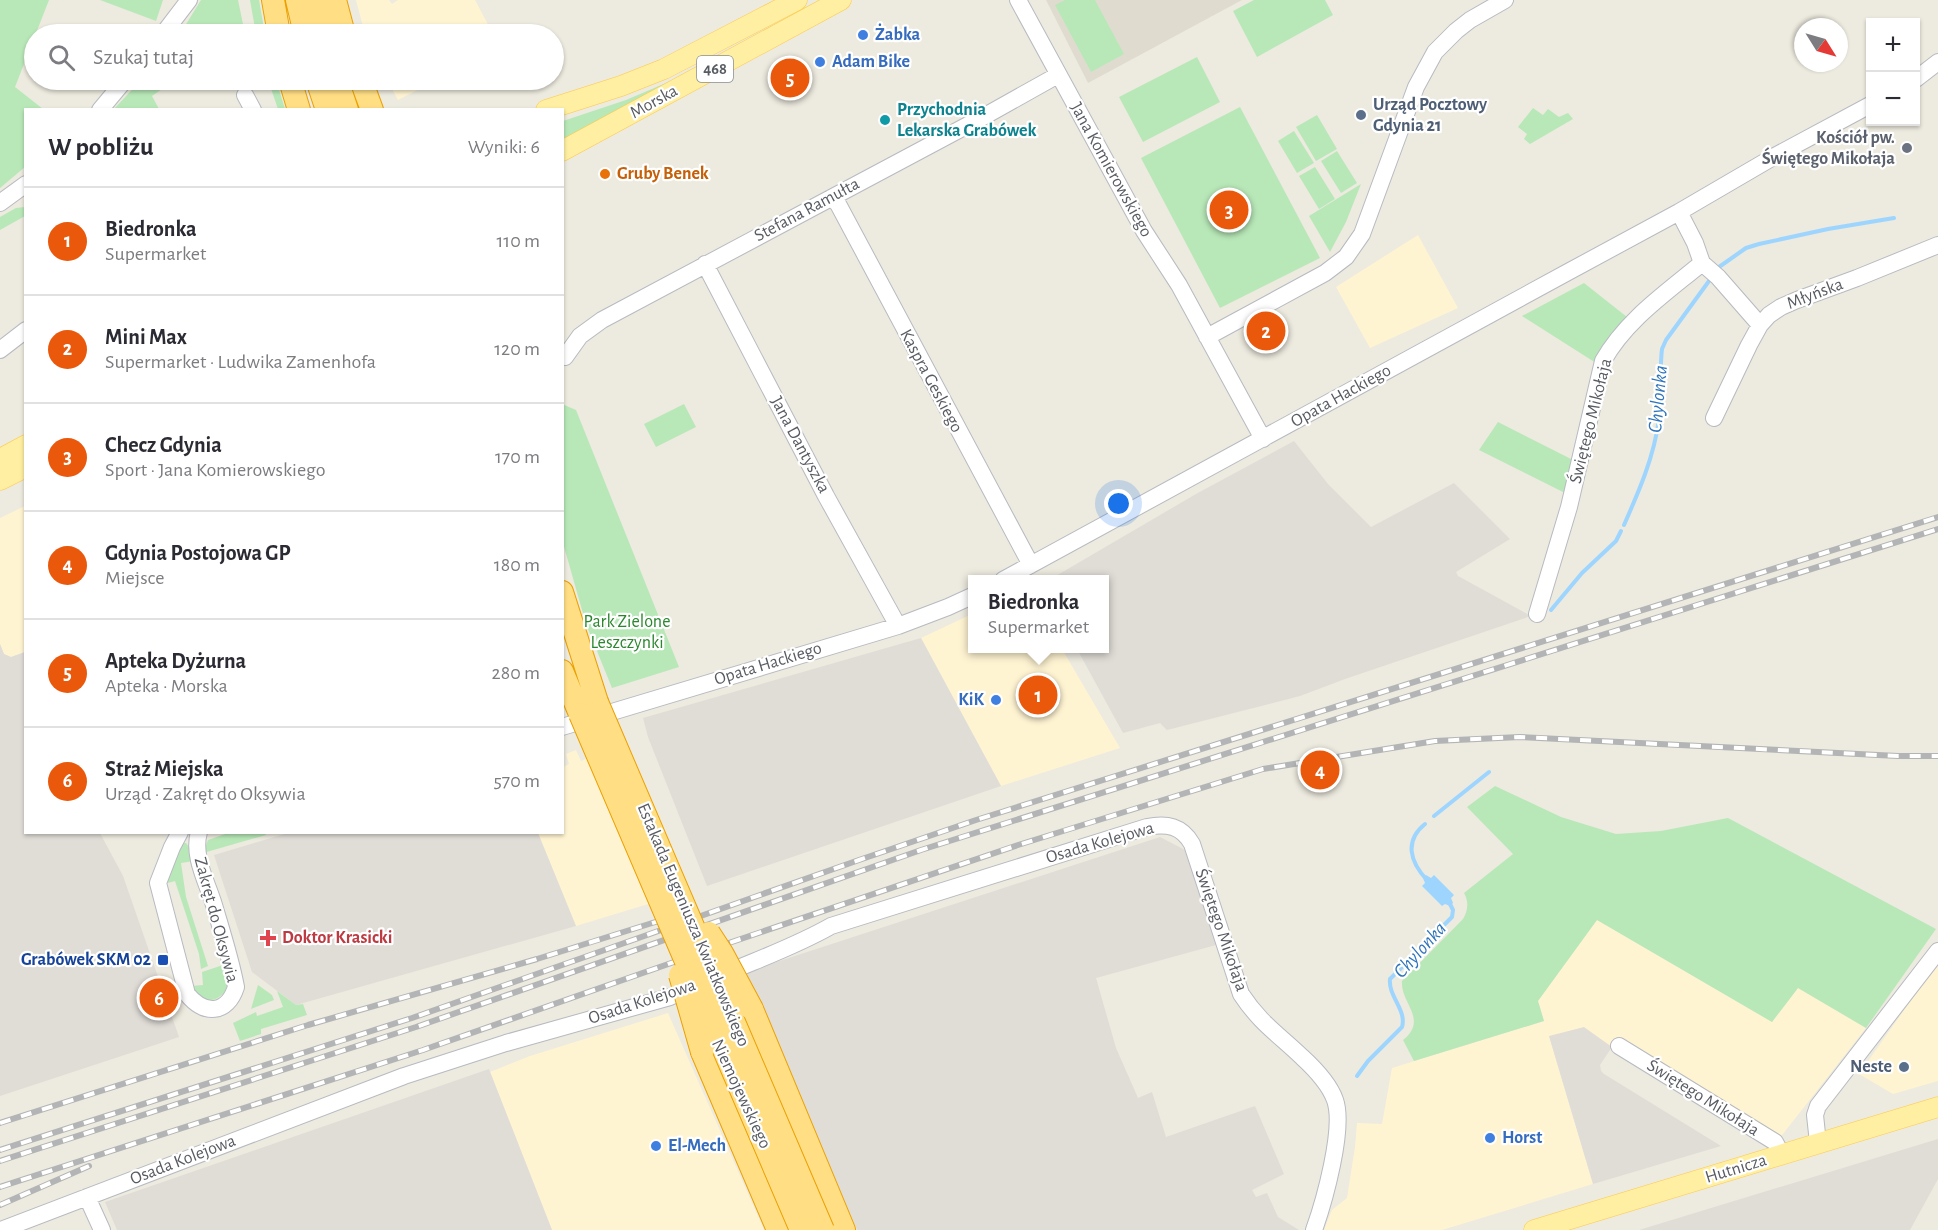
<!DOCTYPE html>
<html lang="pl">
<meta charset="utf-8">
<style>
body{margin:0;font-family:"Alegreya Sans",sans-serif;background:#f2f2f3;color:#2b2b33}
.controls{position:absolute;right:18px;top:18px;display:grid;overflow:hidden;border-radius:0px;box-shadow:0 2px 4px #0004}
.controls button{width:54px;height:54px;display:grid;place-items:center;padding:0;border:0;border-bottom:2px solid #e1e1e2;background:#fff;color:#2b2b33;font:30px sans-serif}
.compass{position:absolute;left:1794px;top:18px;width:54px;height:54px;border-radius:50%;background:#fff;box-shadow:0 2px 4px #0004;rotate:127deg}
.you{position:absolute;left:1119px;top:504px;width:21px;height:21px;margin:-15px;border:4px solid #fff;border-radius:50%;background:#1a73e8;box-shadow:0 0 0 9px #1a73e833}
.badge{display:grid;place-items:center;width:39px;height:39px;border-radius:50%;background:#ea580c;color:#fff;font-size:20px;font-weight:700}
.pin{position:absolute;translate:-50% -50%;border:3px solid #fff;box-shadow:0 2px 6px #0006}
.popup{position:absolute;left:968px;top:575px;width:141px;height:78px;box-sizing:border-box;display:grid;place-content:center;border-radius:0px;background:#fff;filter:drop-shadow(0 2px 4px #0005);font-size:20px;white-space:nowrap;color:#7c7c81}
.popup b{font-size:22px;color:#2b2b33}
.popup::after{content:'';position:absolute;left:50%;top:100%;margin-left:-12px;border:12px solid transparent;border-top-color:#fff}
.list{margin:0;padding:0;list-style:none}
h2{display:flex;justify-content:space-between;align-items:center;height:78px;margin:0;padding:0 24px;font-size:26px}
h2 small{font-size:20px;font-weight:400;color:#7c7c81}
.list li{display:grid;grid-template-columns:39px 1fr auto;gap:18px;align-items:center;box-sizing:border-box;height:108px;padding:0 24px;border-top:2px solid #e1e1e2}
.list b{display:block;font-size:22px;white-space:nowrap}
.list p{margin:0;font-size:20px;white-space:nowrap;color:#7c7c81}
.list em{font-size:20px;font-style:normal;color:#7c7c81}
.icon{flex:none;width:33px;height:33px;fill:none;stroke:currentColor;stroke-width:2;stroke-linecap:round;stroke-linejoin:round}
.map{position:relative;flex:none;width:1938px;height:1230px;overflow:hidden}
.search{position:absolute;background:#fff;box-shadow:0 2px 4px #0004;left:24px;top:24px;width:540px;height:66px;display:flex;align-items:center;gap:15px;box-sizing:border-box;padding:0 21px;border-radius:33px;color:#7c7c81;font-size:22px}
.panel{position:absolute;background:#fff;box-shadow:0 2px 4px #0004;left:24px;top:108px;width:540px;height:726px;border-radius:0px}
.map>svg:first-child{display:block}
</style>
<div class="map">
<svg width="1938" height="1230" viewBox="0 0 1938 1230">
<rect width="100%" height="100%" fill="#edeadf"/>
<path fill="#fff4d2" d="M 356,0 L 389,0 L 392,4 L 398,0 L 475,0 L 493,34 L 365,34 Z
M 387,80 L 437,80 L 398,100 Z
M 1418,235 L 1458,308 L 1370,348 L 1336,287 Z
M 25,506 L 25,652 L 11,657 L 4,654 L 0,644 L 0,518 Z
M 972,614 L 972,648 L 1062,649 L 1120,748 L 1001,786 L 921,638 Z
M 627,742 L 691,891 L 576,926 L 538,833 L 562,832 L 563,767 L 569,764 L 566,754 L 576,750 L 581,761 Z
M 1597,920 L 1772,1022 L 1798,988 L 1866,1028 L 1779,1139 L 1612,1048 L 1549,1036 L 1593,1184 L 1442,1230 L 1324,1230 L 1332,1210 L 1347,1198 L 1355,1147 L 1357,1123 L 1382,1124 L 1392,1068 L 1544,1021 L 1538,1001 Z
M 1938,962 L 1938,1081 L 1893,1094 L 1859,1074 Z
M 668,1013 L 764,1230 L 552,1230 L 490,1072 L 530,1056 Z"/>
<path fill="#e0ddd7" d="M 1294,441 L 1328,484 L 1371,527 L 1454,483 L 1510,539 L 1456,572 L 1458,576 L 1531,616 L 1345,679 L 1300,696 L 1167,730 L 1160,723 L 1123,733 L 1077,649 L 1104,648 L 1104,580 L 1049,580 L 1196,494 Z
M 921,638 L 1001,786 L 707,886 L 648,737 L 643,718 Z
M 0,644 L 4,654 L 11,657 L 25,652 L 26,832 L 100,833 L 123,876 L 179,1037 L 0,1096 Z
M 288,833 L 538,833 L 576,926 L 296,1005 L 252,972 L 214,855 Z
M 1160,837 L 1185,850 L 1216,945 L 1096,978 L 1116,1048 L 1138,1098 L 1152,1092 L 1166,1137 L 1255,1106 L 1284,1174 L 1252,1190 L 1256,1197 L 1267,1193 L 1278,1217 L 1299,1230 L 857,1230 L 746,972 Z
M 1584,1027 L 1612,1047 L 1600,1065 L 1601,1071 L 1604,1074 L 1721,1146 L 1593,1184 L 1549,1036 Z
M 489,1069 L 552,1230 L 117,1230 L 105,1202 Z
M 1938,1139 L 1938,1179 L 1910,1230 L 1639,1230 Z"/>
<path fill="#dfdccf" d="M 1046,0 L 1242,0 L 1088,83 Z"/>
<path fill="#b8e8b8" d="M 0,0 L 49,0 L 15,87 L 43,109 L 26,110 L 25,167 L 0,188 Z
M 100,0 L 163,0 L 156,21 Z
M 201,0 L 238,0 L 244,29 L 237,34 L 180,34 Z
M 250,0 L 259,0 L 265,34 L 256,34 Z
M 1065,0 L 1095,0 L 1124,54 L 1091,72 L 1055,5 Z
M 1254,0 L 1325,0 L 1333,15 L 1257,57 L 1233,11 Z
M 1197,57 L 1220,102 L 1143,142 L 1119,97 Z
M 680,77 L 563,142 L 563,121 L 626,100 Z
M 141,80 L 175,80 L 152,96 L 159,109 L 114,109 Z
M 268,80 L 276,80 L 285,109 L 278,109 Z
M 1240,107 L 1320,258 L 1220,308 L 1141,158 Z
M 1533,108 L 1543,115 L 1548,109 L 1559,117 L 1568,113 L 1573,119 L 1530,144 L 1524,139 L 1527,134 L 1518,127 Z
M 1317,115 L 1337,149 L 1316,161 L 1296,127 Z
M 1294,131 L 1314,163 L 1297,173 L 1278,141 Z
M 1337,151 L 1357,183 L 1341,193 L 1321,161 Z
M 1315,167 L 1335,199 L 1319,209 L 1299,176 Z
M 1361,184 L 1346,222 L 1330,252 L 1309,216 Z
M 25,207 L 25,216 L 0,230 L 0,217 L 16,208 Z
M 1584,283 L 1627,317 L 1596,363 L 1522,316 Z
M 562,404 L 576,410 L 679,667 L 612,688 L 586,624 L 563,543 Z
M 684,404 L 696,427 L 656,447 L 644,424 Z
M 1498,422 L 1575,461 L 1567,494 L 1479,450 Z
M 1495,786 L 1561,817 L 1616,834 L 1661,831 L 1728,818 L 1936,929 L 1866,1028 L 1798,988 L 1772,1022 L 1597,920 L 1538,1001 L 1544,1021 L 1414,1061 L 1403,1040 C 1429,1019 1400,1003 1402,981 L 1463,919 C 1468,911 1469,901 1464,893 L 1513,854 L 1467,807 Z
M 228,833 L 265,833 L 266,835 L 203,853 L 208,840 Z
M 183,843 L 186,843 L 190,848 L 194,861 L 181,863 L 186,897 L 208,966 L 201,969 L 199,954 L 175,881 L 164,884 Z
M 223,965 L 229,984 C 222,998 215,1003 199,998 L 191,986 L 203,985 L 202,972 Z
M 258,985 L 272,995 L 274,1000 L 251,1009 Z
M 277,991 L 296,1005 L 303,1004 L 307,1015 L 261,1029 L 261,1034 L 240,1041 L 233,1023 L 256,1012 L 257,1016 L 283,1007 Z"/>
<path fill="#9dd5ff" d="M 1426,875 L 1431,878 L 1434,875 L 1454,895 L 1451,898 L 1453,903 L 1450,906 L 1445,904 L 1442,906 L 1422,886 L 1425,883 L 1423,878 Z"/>
<g fill="none" stroke-linecap="round" stroke-linejoin="round">
<path stroke="#9dd5ff" stroke-width="4" d="M 1719,267 L 1746,248 L 1759,244 L 1828,229 L 1894,218
M 1624,525 C 1639,491 1654,457 1659,419 C 1663,396 1659,373 1662,349 L 1666,340 L 1709,281
M 1551,610 L 1582,573 L 1616,541 L 1621,531
M 1434,816 L 1489,772
M 1425,824 C 1404,841 1410,862 1427,880
M 1357,1076 L 1368,1061 L 1402,1027 C 1407,1010 1388,996 1390,979 L 1452,917 L 1453,910 L 1449,902"/>
<g stroke="#b7bac0" stroke-width="18">
<path id="minor" d="M 1018,0 L 1144,231 L 1179,285 L 1263,439
M 163,34 L 189,0
M 1916,79 L 1938,62
M 245,95 L 253,110
M 100,110 L 125,80
M 831,198 L 838,204 L 1031,565
M 0,203 L 26,184
M 1679,212 L 1695,243 L 1702,263 L 1718,277 L 1760,325
M 705,264 L 826,496 L 898,626
M 1207,337 L 1325,273 L 1346,257 L 1362,234 L 1416,87 L 1435,52 L 1456,31 L 1470,20 L 1505,0
M 0,350 L 26,330
M 565,357 L 580,336 L 602,320 L 983,117 L 1058,75
M 1714,418 L 1749,345 L 1760,325 L 1769,315 L 1781,307 L 1797,300 L 1857,278 L 1938,245
M 1003,580 L 1568,272 L 1679,212 L 1775,156 L 1870,105
M 1537,614 L 1569,507 L 1603,361 C 1626,320 1666,293 1702,263
M 562,727 L 898,626 L 948,607 L 972,596
M 180,832 L 172,847 L 158,883 L 187,994 C 204,1015 227,1015 236,987 C 231,960 222,932 214,905 C 207,882 192,856 199,832
M 722,975 C 759,959 796,946 831,926 L 1147,827 C 1167,823 1182,826 1192,844 L 1241,994 C 1260,1023 1278,1034 1302,1057 C 1314,1068 1329,1083 1335,1100 C 1345,1128 1324,1202 1314,1230
M 1619,1046 L 1775,1142 L 1782,1155
M 1818,1143 L 1815,1115 L 1818,1106 L 1938,951
M 87,1197 L 102,1230
M 1,1230 L 404,1076 L 506,1043 L 670,997 L 693,987"/>
</g>
<g stroke="#ffc946" stroke-width="21">
<path id="major" d="M 546,110 L 621,86 L 664,69 L 797,0
M 562,151 L 841,0
M 0,459 L 26,445
M 0,480 L 26,467
M 1534,1230 L 1938,1107"/>
</g>
<g stroke="#eca000" stroke-width="24">
<path id="highway" d="M 273,0 L 279,34
M 297,0 L 305,34
M 317,0 L 325,34
M 335,0 L 344,34
M 290,80 L 299,110
M 317,80 L 327,110
M 337,80 L 347,110
M 361,80 L 372,110
M 562,592 L 597,702
M 562,671 L 580,714
M 752,1009 L 844,1230
M 702,1052 L 778,1230"/>
</g>
<use href="#minor" stroke="#fff" stroke-width="16"/>
<use href="#major" stroke="#ffefa2" stroke-width="20"/>
<use href="#highway" stroke="#ffde84" stroke-width="22"/>
<g stroke="#b3b4b5" stroke-width="6">
<path id="rail" d="M 0,1123 L 308,1025 L 537,959 L 665,919
M 0,1150 L 412,1018 L 859,860 L 976,820 L 1938,517
M 0,1161 L 416,1027 L 921,850 L 1938,529
M 0,1187 L 423,1050 L 714,948 L 1018,845 L 1263,769 L 1435,741 L 1520,737 L 1898,756 L 1938,756
M 0,1205 L 89,1166"/>
</g>
<use href="#rail" stroke="#fff" stroke-width="4" stroke-dasharray="11" stroke-linecap="butt"/>
<g stroke="#eca000" stroke-width="24" stroke-linecap="butt">
<path id="highway-bridge" d="M 597,702 L 823,1230
M 580,714 L 801,1230
M 709,933 L 722,953 L 752,1009
M 680,975 L 702,1052"/>
</g>
<use href="#highway-bridge" stroke="#ffde84" stroke-width="22"/>
</g>
<g fill="#3f7fe0" stroke="#fff" stroke-width="2">
<circle cx="863" cy="35" r="6"/>
<circle cx="820" cy="62" r="6"/>
<circle cx="996" cy="700" r="6"/>
<circle cx="1490" cy="1138" r="6"/>
<circle cx="656" cy="1146" r="6"/>
</g>
<g fill="#5c6f8a" stroke="#fff" stroke-width="2">
<circle cx="1361" cy="115" r="6"/>
<circle cx="1904" cy="1067" r="6"/>
</g>
<circle fill="#0f9aa8" stroke="#fff" stroke-width="2" cx="885" cy="120" r="6"/>
<circle fill="#6b7280" stroke="#fff" stroke-width="2" cx="1907" cy="148" r="6"/>
<circle fill="#e8710a" stroke="#fff" stroke-width="2" cx="605" cy="174" r="6"/>
<path fill="#e0444e" stroke="#fff" stroke-width="2" d="M265 929h6v6h6v6h-6v6h-6v-6h-6v-6h6z"/>
<rect fill="#1a4fb4" stroke="#fff" stroke-width="2" x="157" y="954" width="12" height="12" rx="3"/>
<g text-anchor="middle" dominant-baseline="central" stroke-width="4.5" stroke-linejoin="round" paint-order="stroke">
<rect fill="#fff" stroke="#8a8d91" stroke-width="1.5" x="697" y="56" width="36" height="26" rx="4.5"/>
<g font-size="16" font-weight="bold" fill="#585c62">
<text x="715" y="69">468</text>
</g>
<g font-size="18" font-weight="bold" fill="#366cbe" stroke="#fff" text-anchor="start">
<text x="875" y="35">Żabka</text>
<text x="832" y="62">Adam Bike</text>
<text x="984" y="700" text-anchor="end">KiK</text>
<text x="1502" y="1138">Horst</text>
<text x="668" y="1146">El-Mech</text>
</g>
<g font-size="18" fill="#585c62" stroke="#fff">
<text transform="translate(654 102) rotate(-29)">Morska</text>
<text transform="translate(1111 170) rotate(61)">Jana Komierowskiego</text>
<text transform="translate(807 210) rotate(-28)">Stefana Ramułta</text>
<text transform="translate(1815 294) rotate(-21)">Młyńska</text>
<text transform="translate(931 381) rotate(62)">Kaspra Geskiego</text>
<text transform="translate(1341 396) rotate(-29)">Opata Hackiego</text>
<text transform="translate(1591 421) rotate(-76)">Świętego Mikołaja</text>
<text transform="translate(800 445) rotate(62)">Jana Dantyszka</text>
<text transform="translate(768 664) rotate(-17)">Opata Hackiego</text>
<text transform="translate(1100 843) rotate(-16)">Osada Kolejowa</text>
<text transform="translate(216 920) rotate(75)">Zakręt do Oksywia</text>
<text transform="translate(693 925) rotate(67)">Estakada Eugeniusza Kwiatkowskiego</text>
<text transform="translate(1221 930) rotate(71)">Świętego Mikołaja</text>
<text transform="translate(642 1002) rotate(-18)">Osada Kolejowa</text>
<text transform="translate(741 1094) rotate(65)">Niemojewskiego</text>
<text transform="translate(1703 1098) rotate(32)">Świętego Mikołaja</text>
<text transform="translate(183 1160) rotate(-21)">Osada Kolejowa</text>
<text transform="translate(1736 1169) rotate(-17)">Hutnicza</text>
</g>
<g font-size="18" font-weight="bold" fill="#4e5e75" stroke="#fff" text-anchor="start">
<text x="1373" y="105">Urząd Pocztowy<tspan x="1373" dy="21">Gdynia 21</tspan></text>
<text x="1892" y="1067" text-anchor="end">Neste</text>
</g>
<g font-size="18" font-weight="bold" fill="#0d838f" stroke="#fff" text-anchor="start">
<text x="897" y="110">Przychodnia<tspan x="897" dy="21">Lekarska Grabówek</tspan></text>
</g>
<g font-size="18" font-weight="bold" fill="#5b616d" stroke="#fff" text-anchor="end">
<text x="1895" y="138">Kościół pw.<tspan x="1895" dy="21">Świętego Mikołaja</tspan></text>
</g>
<g font-size="18" font-weight="bold" fill="#c56008" stroke="#fff" text-anchor="start">
<text x="617" y="174">Gruby Benek</text>
</g>
<g font-size="18" fill="#2b862e" stroke="#fff">
<text x="627" y="622">Park Zielone<tspan x="627" dy="21">Leszczynki</tspan></text>
</g>
<g font-size="18" font-weight="bold" fill="#be3a42" stroke="#fff" text-anchor="start">
<text x="282" y="938">Doktor Krasicki</text>
</g>
<g font-size="18" font-weight="bold" fill="#164399" stroke="#fff" text-anchor="end">
<text x="151" y="960">Grabówek SKM 02</text>
</g>
<g font-size="20" font-style="italic" fill="#3075bc" stroke="#fff">
<text transform="translate(1658 399) rotate(-85)">Chylonka</text>
<text transform="translate(1420 950) rotate(-48)">Chylonka</text>
</g>
</g>
</svg>
<div class="controls">
<button>+</button>
<button>−</button>
</div>
<svg class="compass" viewBox="-18 -18 36 36"><path d="M0-13l5 13h-10z" fill="#e53935"/><path d="M0 13l5-13h-10z" fill="#7c7c81"/></svg>
<div class="you"></div>
<div class="pin badge" style="left:1038px;top:695px">1</div>
<div class="popup"><b>Biedronka</b>Supermarket</div>
<div class="pin badge" style="left:1266px;top:331px">2</div>
<div class="pin badge" style="left:1229px;top:210px">3</div>
<div class="pin badge" style="left:1320px;top:770px">4</div>
<div class="pin badge" style="left:790px;top:78px">5</div>
<div class="pin badge" style="left:159px;top:998px">6</div>
<div class="search"><svg class="icon" aria-label="search" viewBox="0 0 24 24"><circle cx="10" cy="10" r="6"/><path d="M15 15l6 6"/></svg>Szukaj tutaj</div>
<section class="panel">
<h2>W pobliżu<small>Wyniki: 6</small></h2>
<ul class="list">
<li><span class="badge">1</span><div><b>Biedronka</b><p>Supermarket</p></div><em>110 m</em></li>
<li><span class="badge">2</span><div><b>Mini Max</b><p>Supermarket · Ludwika Zamenhofa</p></div><em>120 m</em></li>
<li><span class="badge">3</span><div><b>Checz Gdynia</b><p>Sport · Jana Komierowskiego</p></div><em>170 m</em></li>
<li><span class="badge">4</span><div><b>Gdynia Postojowa GP</b><p>Miejsce</p></div><em>180 m</em></li>
<li><span class="badge">5</span><div><b>Apteka Dyżurna</b><p>Apteka · Morska</p></div><em>280 m</em></li>
<li><span class="badge">6</span><div><b>Straż Miejska</b><p>Urząd · Zakręt do Oksywia</p></div><em>570 m</em></li>
</ul>
</section>
</div>
